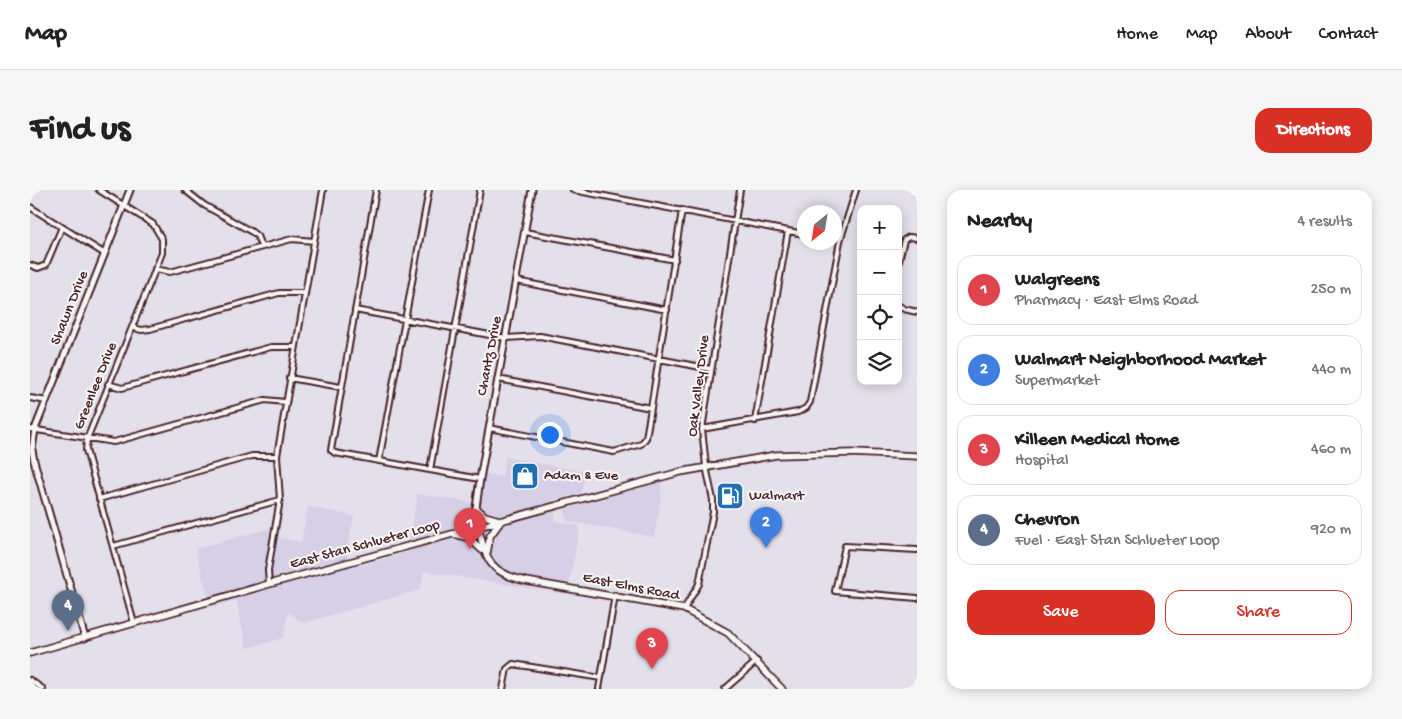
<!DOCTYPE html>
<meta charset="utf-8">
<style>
body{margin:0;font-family:"Gochi Hand",sans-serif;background:#f6f6f6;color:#222}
.controls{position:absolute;right:15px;top:15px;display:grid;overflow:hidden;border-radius:10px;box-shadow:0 2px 12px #0003}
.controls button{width:45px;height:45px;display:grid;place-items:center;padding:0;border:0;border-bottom:1px solid #e0e0e0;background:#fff;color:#222;font:25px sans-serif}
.compass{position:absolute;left:767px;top:15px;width:45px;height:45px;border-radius:50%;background:#fff;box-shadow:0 2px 12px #0003;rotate:210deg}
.you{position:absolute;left:519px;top:244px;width:18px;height:18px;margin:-12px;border:4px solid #fff;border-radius:50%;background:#1a73e8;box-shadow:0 0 0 8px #1a73e833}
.badge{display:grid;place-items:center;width:32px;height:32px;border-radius:50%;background:#d93025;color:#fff;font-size:16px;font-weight:700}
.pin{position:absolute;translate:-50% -41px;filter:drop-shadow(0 1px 2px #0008)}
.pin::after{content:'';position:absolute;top:26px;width:18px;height:15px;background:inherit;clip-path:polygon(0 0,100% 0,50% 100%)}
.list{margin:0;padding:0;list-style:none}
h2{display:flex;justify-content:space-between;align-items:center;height:65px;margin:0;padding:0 20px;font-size:21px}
h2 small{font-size:16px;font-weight:400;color:#767676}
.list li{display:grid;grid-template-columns:32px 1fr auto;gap:15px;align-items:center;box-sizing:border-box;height:70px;margin:0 10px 10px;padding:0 10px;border:1px solid #e0e0e0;border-radius:15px}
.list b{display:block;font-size:19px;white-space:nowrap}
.list p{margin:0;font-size:16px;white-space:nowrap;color:#767676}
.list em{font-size:16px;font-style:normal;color:#767676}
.actions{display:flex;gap:10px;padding:15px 20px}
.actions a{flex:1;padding:11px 0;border:1px solid #d93025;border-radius:15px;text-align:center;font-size:18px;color:#d93025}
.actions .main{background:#d93025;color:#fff}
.icon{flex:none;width:28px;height:28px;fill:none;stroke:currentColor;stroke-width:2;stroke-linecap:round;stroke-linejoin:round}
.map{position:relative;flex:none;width:887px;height:499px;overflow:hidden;border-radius:15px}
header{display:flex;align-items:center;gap:30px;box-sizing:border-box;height:70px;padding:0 25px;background:#fff;border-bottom:1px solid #e0e0e0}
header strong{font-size:24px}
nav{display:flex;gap:28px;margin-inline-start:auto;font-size:18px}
.intro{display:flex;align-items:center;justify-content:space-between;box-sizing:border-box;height:120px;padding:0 30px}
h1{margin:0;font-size:35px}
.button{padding:12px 22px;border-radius:15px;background:#d93025;color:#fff;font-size:18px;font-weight:700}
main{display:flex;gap:30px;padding:0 30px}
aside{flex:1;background:#fff;border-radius:15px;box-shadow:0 2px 12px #0003}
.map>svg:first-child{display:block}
</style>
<header>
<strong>Map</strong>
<nav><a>Home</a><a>Map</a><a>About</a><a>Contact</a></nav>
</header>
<div class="intro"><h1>Find us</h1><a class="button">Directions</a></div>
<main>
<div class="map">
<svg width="887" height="499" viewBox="0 0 887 499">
<rect width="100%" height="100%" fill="#e3dfeb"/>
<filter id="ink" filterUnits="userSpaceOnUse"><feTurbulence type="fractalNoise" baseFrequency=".02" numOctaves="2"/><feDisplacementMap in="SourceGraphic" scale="10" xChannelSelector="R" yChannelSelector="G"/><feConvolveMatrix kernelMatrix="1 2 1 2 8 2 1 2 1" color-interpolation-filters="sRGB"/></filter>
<g filter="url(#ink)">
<path fill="#d6cfe6" d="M 475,267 L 555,282 L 551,304 L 523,310 L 526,331 L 550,336 L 537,404 L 394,381 L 390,400 L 273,433 L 258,422 L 253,448 L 217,458 L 206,410 L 181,417 L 165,359 L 242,338 L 250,338 L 249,348 L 271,352 L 278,317 L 324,326 L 316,362 L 322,378 L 358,368 L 377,362 L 388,304 L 444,313 L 450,283 L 472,287 Z
M 631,292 L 631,308 L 624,347 L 537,331 L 534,319 Z"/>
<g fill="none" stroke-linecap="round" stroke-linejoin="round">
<g stroke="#4a1f2b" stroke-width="8">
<path id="minor" d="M 69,0 L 123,34 L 132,49 L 132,63 L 57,249 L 56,260 L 104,433
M 155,0 L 174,15 L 222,42 L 227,46 L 231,56
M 346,0 L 301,260 L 305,263 L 450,289
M 543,0 L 774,44
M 887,0 L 887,3
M 0,17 L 75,64
M 495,42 L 645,70
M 868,74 L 874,50 L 879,47 L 887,48
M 0,75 L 8,78 L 16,75 L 32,37
M 125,79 L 140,82 L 262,49 L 284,51
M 486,91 L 637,120
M 868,115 L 874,119 L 887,122
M 325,120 L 476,148 L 510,146 L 681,179
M 102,137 L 111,140 L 120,139 L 249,103 L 274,103
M 259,188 L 311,197
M 468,189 L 621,218
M 78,194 L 92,198 L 241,157 L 265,157
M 0,208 L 17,211
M 725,231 L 758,41
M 459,238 L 584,262 L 611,254 L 616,248 L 621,218 L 652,20
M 0,239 L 84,252 L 235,210 L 255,212
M 672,239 L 768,222 L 776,218 L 780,212 L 810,51 L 826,0
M 349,271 L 399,0
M 400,280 L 450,0
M 69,309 L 222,266 L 247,266
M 83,356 L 250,310
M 887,360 L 815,356 L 805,401 L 887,408
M 239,394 L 238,380 L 250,310 L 247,266 L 293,0
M 654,419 L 669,394 L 683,322 L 683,310 L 676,276 L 672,239 L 710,0
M 0,490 L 13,499
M 473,499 L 477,479 L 483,474 L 571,488
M 569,499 L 585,405
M 695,499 L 727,471"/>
</g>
<g stroke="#4a1f2b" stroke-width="9">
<path id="tertiary" d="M 448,337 L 446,318 L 450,289 L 502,0
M 55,448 L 4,271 L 2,260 L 5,239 L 100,0"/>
</g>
<g stroke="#4a1f2b" stroke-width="9">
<path id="secondary" d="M 446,318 L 455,326 L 469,330
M 448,337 C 457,372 460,383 496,391 L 654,419 L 698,443 L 752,499
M 428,342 L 439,330 L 446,318
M 424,344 L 439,348 L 452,360
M 457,363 L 460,346 L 471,331
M 0,463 L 239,394 L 650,282 L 746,265 L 822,263 L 887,266"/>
</g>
<use href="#minor" stroke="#f6f6f2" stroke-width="4"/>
<use href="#tertiary" stroke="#f6f6f2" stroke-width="5"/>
<use href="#secondary" stroke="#f6f6f2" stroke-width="5.5"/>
</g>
</g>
<defs>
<g id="shop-square" transform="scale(1.4375)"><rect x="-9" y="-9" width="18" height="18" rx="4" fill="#1f6fb2" stroke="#f6f6f2"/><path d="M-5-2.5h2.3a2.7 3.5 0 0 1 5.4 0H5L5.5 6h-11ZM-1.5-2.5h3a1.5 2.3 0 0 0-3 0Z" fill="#fff"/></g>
<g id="fuel-square" transform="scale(1.4375)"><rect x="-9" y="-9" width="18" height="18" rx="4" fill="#1f6fb2" stroke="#f6f6f2"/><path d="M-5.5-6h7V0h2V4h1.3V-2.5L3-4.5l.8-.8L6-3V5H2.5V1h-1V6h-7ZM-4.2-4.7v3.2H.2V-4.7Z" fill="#fff"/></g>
</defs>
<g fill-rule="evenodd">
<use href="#shop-square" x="495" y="286"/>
<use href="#fuel-square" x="700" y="306"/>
</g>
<g text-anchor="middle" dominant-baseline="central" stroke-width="4" stroke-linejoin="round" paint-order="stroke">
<g font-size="15" fill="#4a1f2b" stroke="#f6f6f2">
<text transform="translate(40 118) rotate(-68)">Shawn Drive</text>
<text transform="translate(460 166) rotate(-79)">Chantz Drive</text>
<text transform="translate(66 196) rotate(-68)">Greenlee Drive</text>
<text transform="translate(669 196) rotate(-83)">Oak Valley Drive</text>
<text transform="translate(335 355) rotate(-15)">East Stan Schlueter Loop</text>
<text transform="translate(601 397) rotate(11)">East Elms Road</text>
</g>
<g font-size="15" fill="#4a1f2b" stroke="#f6f6f2" text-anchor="start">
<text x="514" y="286">Adam &amp; Eve</text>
<text x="719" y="306">Walmart</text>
</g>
</g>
</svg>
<div class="controls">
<button>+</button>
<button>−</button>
<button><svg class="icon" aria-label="locate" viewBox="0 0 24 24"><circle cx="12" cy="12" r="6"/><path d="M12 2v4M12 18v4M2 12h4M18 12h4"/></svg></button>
<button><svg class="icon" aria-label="layers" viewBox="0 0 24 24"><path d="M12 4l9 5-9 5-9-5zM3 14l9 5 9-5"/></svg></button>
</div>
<svg class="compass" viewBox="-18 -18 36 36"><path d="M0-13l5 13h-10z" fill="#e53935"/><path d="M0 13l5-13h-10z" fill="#767676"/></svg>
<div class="you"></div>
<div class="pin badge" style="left:440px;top:359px;background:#e0444e">1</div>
<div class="pin badge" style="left:736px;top:358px;background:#3f7fe0">2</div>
<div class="pin badge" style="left:622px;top:479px;background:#e0444e">3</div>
<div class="pin badge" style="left:38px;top:441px;background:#5c6f8a">4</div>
</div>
<aside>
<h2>Nearby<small>4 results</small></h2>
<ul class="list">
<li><span class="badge" style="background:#e0444e">1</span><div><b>Walgreens</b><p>Pharmacy · East Elms Road</p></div><em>250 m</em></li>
<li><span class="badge" style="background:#3f7fe0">2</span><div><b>Walmart Neighborhood Market</b><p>Supermarket</p></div><em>440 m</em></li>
<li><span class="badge" style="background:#e0444e">3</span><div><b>Killeen Medical Home</b><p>Hospital</p></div><em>460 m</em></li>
<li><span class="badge" style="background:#5c6f8a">4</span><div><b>Chevron</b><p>Fuel · East Stan Schlueter Loop</p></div><em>920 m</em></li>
</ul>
<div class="actions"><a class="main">Save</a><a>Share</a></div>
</aside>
</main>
